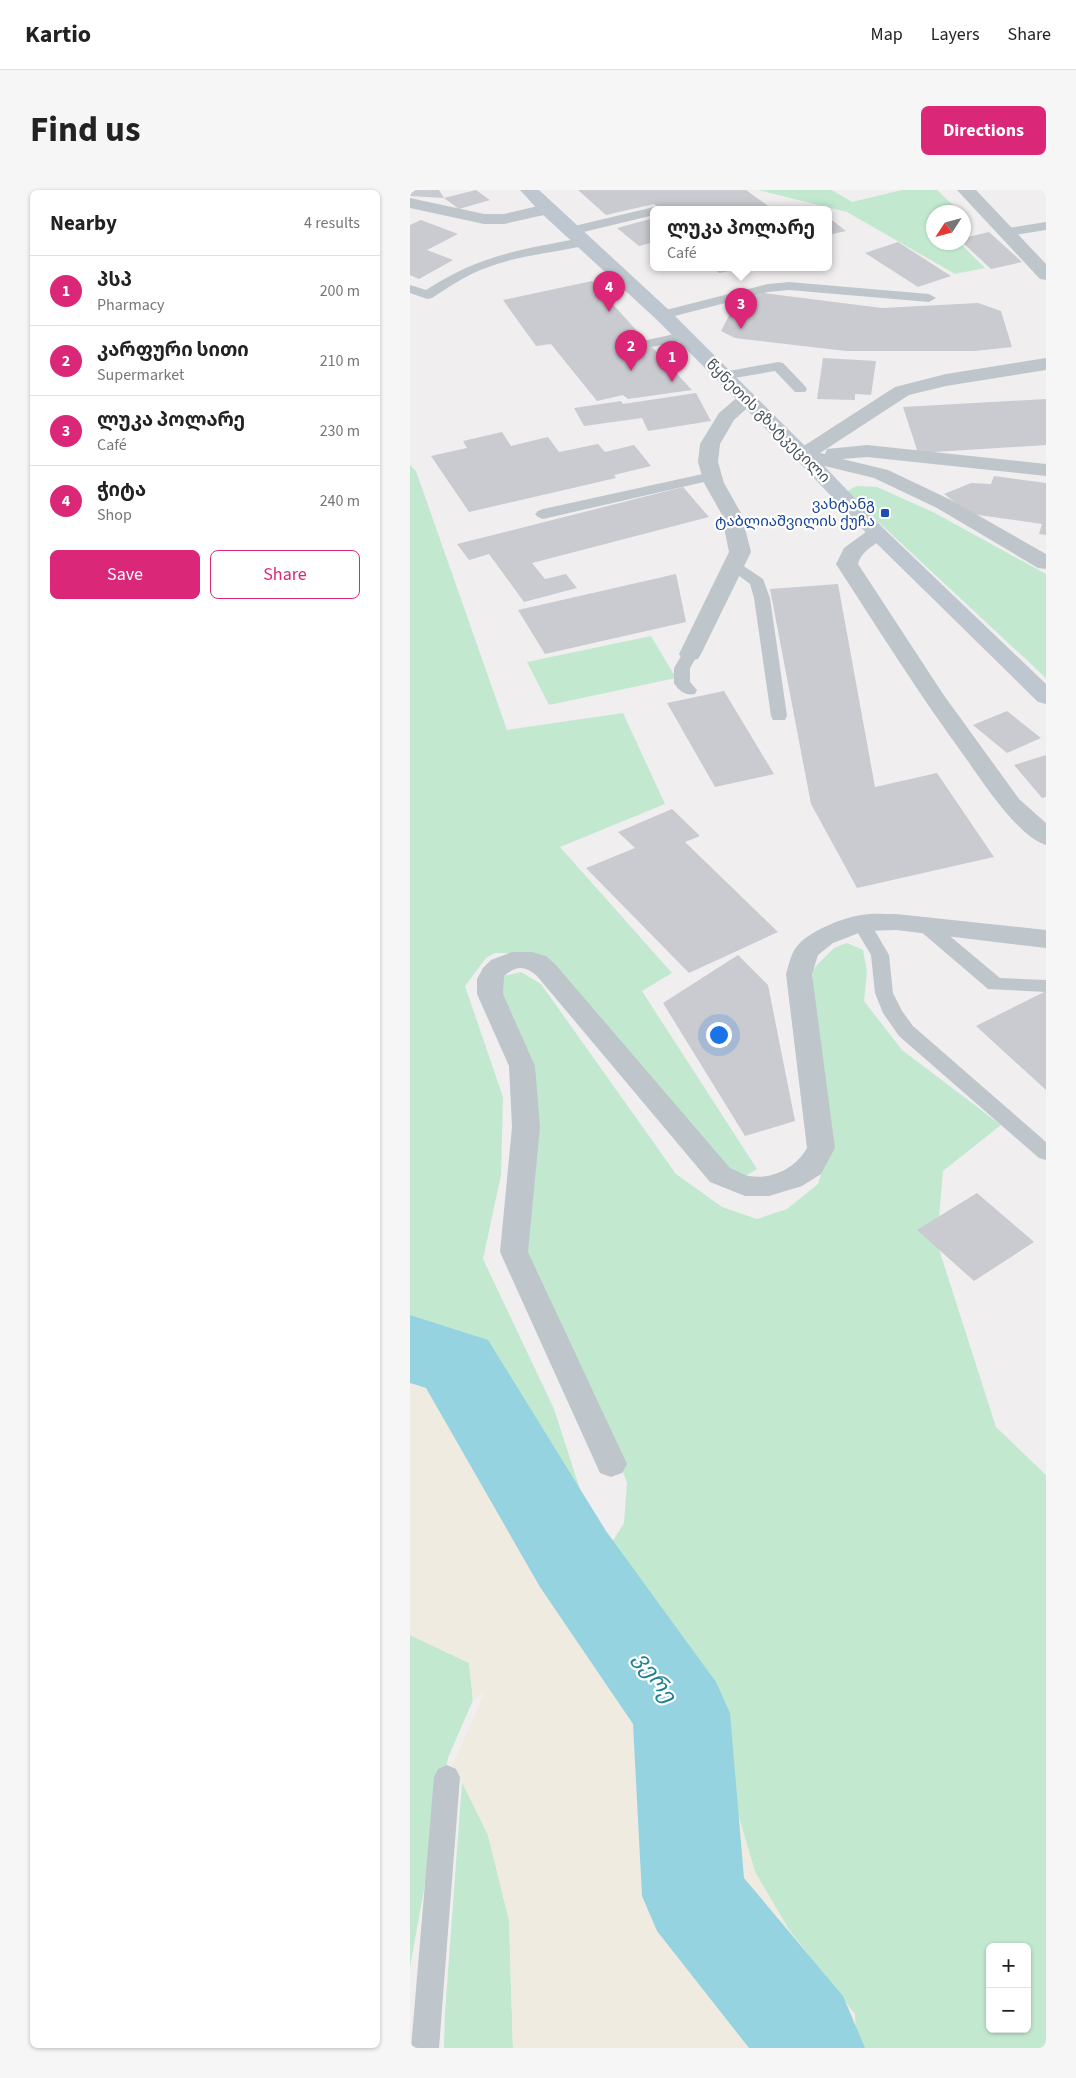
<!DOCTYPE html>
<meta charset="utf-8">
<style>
body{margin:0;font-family:"Source Sans 3","Noto Sans Georgian",sans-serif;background:#f6f6f6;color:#222}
.controls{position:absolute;right:15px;bottom:15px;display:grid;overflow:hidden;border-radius:8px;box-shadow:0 1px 4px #0004}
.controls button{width:45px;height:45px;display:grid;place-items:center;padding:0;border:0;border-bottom:1px solid #e0e0e0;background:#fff;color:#222;font:25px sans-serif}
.compass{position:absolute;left:516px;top:15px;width:45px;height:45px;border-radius:50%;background:#fff;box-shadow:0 1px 4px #0004;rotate:234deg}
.you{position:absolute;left:308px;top:844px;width:18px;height:18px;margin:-12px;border:4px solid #fff;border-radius:50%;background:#1a73e8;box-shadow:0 0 0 8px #1a73e833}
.badge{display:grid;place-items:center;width:32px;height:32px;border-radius:50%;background:#db2777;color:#fff;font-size:16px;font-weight:700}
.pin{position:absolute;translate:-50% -41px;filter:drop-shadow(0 1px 2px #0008)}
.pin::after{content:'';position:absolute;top:26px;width:18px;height:15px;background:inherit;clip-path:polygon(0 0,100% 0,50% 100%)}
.popup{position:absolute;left:240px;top:16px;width:182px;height:65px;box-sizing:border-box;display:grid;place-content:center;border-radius:8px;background:#fff;filter:drop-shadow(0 1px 4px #0005);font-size:16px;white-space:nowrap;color:#767676}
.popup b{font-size:19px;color:#222}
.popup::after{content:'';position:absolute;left:50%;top:100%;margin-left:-10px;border:10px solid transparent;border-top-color:#fff}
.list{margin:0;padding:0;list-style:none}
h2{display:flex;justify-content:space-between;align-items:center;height:65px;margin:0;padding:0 20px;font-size:21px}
h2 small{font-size:16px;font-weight:400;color:#767676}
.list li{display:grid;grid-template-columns:32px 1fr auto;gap:15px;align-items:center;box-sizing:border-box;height:70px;padding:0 20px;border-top:1px solid #e0e0e0}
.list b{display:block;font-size:19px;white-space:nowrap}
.list p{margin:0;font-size:16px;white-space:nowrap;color:#767676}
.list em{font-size:16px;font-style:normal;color:#767676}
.actions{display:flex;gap:10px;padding:15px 20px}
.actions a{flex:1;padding:11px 0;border:1px solid #db2777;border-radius:8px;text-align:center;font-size:18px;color:#db2777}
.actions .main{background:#db2777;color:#fff}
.map{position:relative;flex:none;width:636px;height:1858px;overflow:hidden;border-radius:8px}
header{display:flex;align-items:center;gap:30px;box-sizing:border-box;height:70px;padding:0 25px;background:#fff;border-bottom:1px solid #e0e0e0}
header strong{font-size:24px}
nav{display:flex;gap:28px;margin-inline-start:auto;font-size:18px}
.intro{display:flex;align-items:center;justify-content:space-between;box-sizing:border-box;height:120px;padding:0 30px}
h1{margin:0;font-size:35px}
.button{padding:12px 22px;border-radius:8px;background:#db2777;color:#fff;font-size:18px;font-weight:700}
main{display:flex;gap:30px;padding:0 30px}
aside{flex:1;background:#fff;border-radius:8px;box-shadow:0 1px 4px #0004}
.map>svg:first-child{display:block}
</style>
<header>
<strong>Kartio</strong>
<nav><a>Map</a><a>Layers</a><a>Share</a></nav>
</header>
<div class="intro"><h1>Find us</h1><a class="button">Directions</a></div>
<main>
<aside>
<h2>Nearby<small>4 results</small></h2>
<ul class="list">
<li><span class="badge">1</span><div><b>პსპ</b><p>Pharmacy</p></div><em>200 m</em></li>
<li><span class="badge">2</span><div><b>კარფური სითი</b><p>Supermarket</p></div><em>210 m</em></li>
<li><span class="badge">3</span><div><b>ლუკა პოლარე</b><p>Café</p></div><em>230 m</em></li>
<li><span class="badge">4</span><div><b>ჭიტა</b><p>Shop</p></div><em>240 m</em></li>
</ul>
<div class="actions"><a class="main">Save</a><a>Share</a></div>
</aside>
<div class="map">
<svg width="636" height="1858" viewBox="0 0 636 1858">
<rect width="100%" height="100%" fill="#f0eeee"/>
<path fill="#c2e9d0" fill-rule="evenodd" d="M 348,0 L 422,0 L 442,12 L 492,0 L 527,0 L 550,22 L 524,22 L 524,52 L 550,53 L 575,78 L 545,84 L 437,22 Z
M 0,275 L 6,281 L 97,540 L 213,523 L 255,614 L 150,657 L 262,783 L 232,801 L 347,979 L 334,987 L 317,983 L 107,763 L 85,763 L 76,768 L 55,796 L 93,907 L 91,985 L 73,1069 L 144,1219 L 176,1318 L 163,1332 L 57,1157 L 16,1142 L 0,1133 Z
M 446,296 L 467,297 L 523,322 L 636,384 L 636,488 L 436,302 Z
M 241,446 L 266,488 L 139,515 L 117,472 Z
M 437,753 L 453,760 L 457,782 L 454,811 L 492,860 L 591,935 L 533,981 L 527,1053 L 586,1237 L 636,1285 L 636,1858 L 446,1858 L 445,1824 L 379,1740 L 345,1682 L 297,1519 L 243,1434 L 193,1367 L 214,1333 L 217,1293 L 187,1211 L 114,1057 L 121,876 L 86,795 L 93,786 L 111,782 L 131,794 L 266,984 L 312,1017 L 347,1029 L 377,1019 L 408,994 L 416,968 L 402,780 L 424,758 ZM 580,1757 L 617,1757 L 617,1839 L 580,1839 Z
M 0,1445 L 59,1473 L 63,1510 L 38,1568 L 0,1777 Z
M 52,1592 L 78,1645 L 99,1730 L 103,1858 L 34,1858 L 35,1822 Z"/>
<path fill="#f0ebe1" d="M 0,1133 L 16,1142 L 57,1157 L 163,1332 L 180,1348 L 243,1434 L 297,1519 L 345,1682 L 379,1740 L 445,1824 L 446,1858 L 103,1858 L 99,1730 L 78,1645 L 52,1592 L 37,1587 L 75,1502 L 63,1510 L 59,1473 L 0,1445 Z"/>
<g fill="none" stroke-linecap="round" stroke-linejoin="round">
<path fill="#95d3e0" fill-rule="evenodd" d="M 0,1125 L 78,1150 L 196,1341 L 306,1492 L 320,1523 L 334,1688 L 433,1806 L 455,1858 L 339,1858 L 247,1741 L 232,1706 L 223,1534 L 130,1397 L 16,1198 L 0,1193 Z"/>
</g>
<path fill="#c9cbd0" d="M 0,0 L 29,0 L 34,8 L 66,0 L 80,10 L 49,19 L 34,8 L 0,6 Z
M 168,0 L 336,0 L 361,18 L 354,20 L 252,20 L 244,14 L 196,25 Z
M 418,27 L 436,41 L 418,45 Z
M 244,28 L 244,52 L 229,56 L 207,38 Z
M 11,30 L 48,44 L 17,60 L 43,70 L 9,89 L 0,85 L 0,35 Z
M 579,42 L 612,72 L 581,79 L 552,52 L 554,52 L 554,48 Z
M 488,52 L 541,86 L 508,97 L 455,63 Z
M 304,78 L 329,78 L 329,79 L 309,83 Z
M 182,91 L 235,150 L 224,152 L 231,160 L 242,157 L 282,200 L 218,209 L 213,205 L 187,211 L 141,154 L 126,156 L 93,110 Z
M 353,103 L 472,118 L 568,113 L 591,121 L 602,157 L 565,161 L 436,161 L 325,148 L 311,141 L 326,112 Z
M 413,168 L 466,171 L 461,205 L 445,204 L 445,210 L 407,209 Z
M 286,203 L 301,231 L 238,241 L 232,228 L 174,236 L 164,218 L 211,211 L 213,214 Z
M 636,209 L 636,255 L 508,263 L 493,217 Z
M 92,242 L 101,256 L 138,247 L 149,262 L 188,254 L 195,262 L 224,255 L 241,276 L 204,285 L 206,288 L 59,322 L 21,266 L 57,258 L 53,251 Z
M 584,286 L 636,293 L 636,345 L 629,344 L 632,334 L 561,324 L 534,304 L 561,293 L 581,294 Z
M 273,297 L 299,327 L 122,373 L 135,389 L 156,384 L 167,398 L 114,412 L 79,364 L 59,370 L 47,354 Z
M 266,384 L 276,432 L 135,464 L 108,420 Z
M 428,394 L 465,597 L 527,583 L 584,667 L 447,698 L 401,614 L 360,399 Z
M 314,501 L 364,584 L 305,597 L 257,513 Z
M 597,521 L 631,548 L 597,563 L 563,535 Z
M 636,565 L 636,607 L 632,608 L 604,575 Z
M 262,619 L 290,646 L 275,652 L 368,742 L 279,783 L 176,678 L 225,658 L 208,642 Z
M 328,765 L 358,795 L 385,931 L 335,946 L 253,813 Z
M 636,801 L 636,900 L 566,836 Z
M 567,1003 L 624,1052 L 564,1091 L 507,1040 Z"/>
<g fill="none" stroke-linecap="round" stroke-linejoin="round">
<path fill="#bec6cb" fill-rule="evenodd" d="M 244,17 L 250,20 L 244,20 L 244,25 L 161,45 L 155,41 L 156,38 Z
M 636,32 L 636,40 L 598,46 L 592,42 L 598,38 Z
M 173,48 L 179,52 L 178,55 C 144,63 109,65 76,78 C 56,85 39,97 22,108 L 17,109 L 0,103 L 0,95 L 16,100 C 70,65 111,59 173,48 Z
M 379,92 L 519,104 L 526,108 L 519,112 L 379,100 L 358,102 L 253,129 L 246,125 L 248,122 L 358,94 Z
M 274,142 L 281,146 L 279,149 L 228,160 L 221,156 L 223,153 Z
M 368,172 L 373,173 L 395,196 L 397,199 L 395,202 L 385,202 L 365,181 L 313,190 L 306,186 L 313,182 Z
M 302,282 L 307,283 L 309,286 L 307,289 L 133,329 L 128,327 L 125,324 L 128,321 L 133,319 Z
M 324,371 L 329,373 L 353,389 L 360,408 L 377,526 L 375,530 L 363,530 L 361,526 L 344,408 L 340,394 L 316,376 L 319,373 Z
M 280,459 L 286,461 L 288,464 L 280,478 L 280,492 L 287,500 L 285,504 C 275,506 269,501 264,493 L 264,478 L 274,461 Z
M 451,727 L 458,729 L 479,765 L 483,803 L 492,821 L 503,836 L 636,952 L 636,970 L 629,968 L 489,846 L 473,823 L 465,803 L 461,765 L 442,733 L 444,729 Z
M 516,730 L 523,732 L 590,788 L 636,790 L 636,802 L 578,799 L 509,740 L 507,736 L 509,732 Z
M 37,1575 L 46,1579 L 50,1587 L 29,1858 L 1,1858 L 24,1587 L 28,1579 Z"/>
<path fill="#bec6cb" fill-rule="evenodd" d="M 547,0 L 566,0 L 636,74 L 636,90 L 630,89 Z
M 0,8 L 74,24 L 94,24 L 137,14 L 143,15 L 146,19 L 143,23 L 94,34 L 74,34 L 0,18 Z
M 636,168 L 636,180 L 536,196 L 499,205 L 410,263 L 415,264 L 417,259 L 457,255 L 636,274 L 636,286 L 457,267 L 432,269 L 478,280 L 541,310 L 636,364 L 636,379 L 628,378 L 527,318 L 464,288 L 386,269 L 383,265 L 386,261 L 485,197 L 536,184 Z
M 336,204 L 343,206 L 346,210 L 324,230 L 310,254 L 308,272 L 314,293 L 331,323 L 341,362 L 291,464 L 288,469 L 280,471 L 272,469 L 269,464 L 319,362 L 311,323 L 294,293 L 288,272 L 290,254 L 309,223 L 329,206 Z
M 467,337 L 474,339 L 477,343 C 468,356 453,357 448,374 L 533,504 L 609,609 L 636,633 L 636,655 C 608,647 572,591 555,567 C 509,504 468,439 426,374 L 434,358 L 460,339 Z
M 486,724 L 636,740 L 636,758 L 486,740 L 454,741 L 423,753 L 408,765 L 402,784 L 425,958 L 411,984 L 392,996 L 359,1006 L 335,1006 L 300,992 L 127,786 C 115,776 107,775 94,786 L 93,804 L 125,876 L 130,937 L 118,1062 L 217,1274 L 212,1283 L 201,1287 L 190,1283 L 90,1062 L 102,937 L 99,876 L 67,804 L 67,789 L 73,778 L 81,770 L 102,762 L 122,762 L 136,766 L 145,774 L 320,978 C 326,980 333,985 339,986 C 362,990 386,978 397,958 L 376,784 C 379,775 381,762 388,755 C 400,741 432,728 451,725 C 462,723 475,724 486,724 Z"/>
<path fill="#bec7d0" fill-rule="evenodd" d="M 110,0 L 129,0 L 260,121 L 400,261 L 474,339 L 636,494 L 636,514 L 628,512 L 460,347 L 386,269 L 246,129 L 131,23 Z"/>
</g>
<rect fill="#1a4fb4" stroke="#fff" stroke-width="2" x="470" y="318" width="10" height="10" rx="2.5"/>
<g text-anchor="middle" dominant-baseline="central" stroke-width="4.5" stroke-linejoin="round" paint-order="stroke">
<g font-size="15" fill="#495259" stroke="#fff">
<text transform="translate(358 231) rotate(45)">წყნეთის გზატკეცილი</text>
</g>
<g font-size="15" fill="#164399" stroke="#fff" text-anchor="end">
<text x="465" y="314">ვახტანგ<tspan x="465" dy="17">ტაბლიაშვილის ქუჩა</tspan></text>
</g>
<g font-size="22" font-style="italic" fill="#1e8196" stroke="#fff">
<text transform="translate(245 1487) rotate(55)">ვერე</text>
</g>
</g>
</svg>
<div class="controls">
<button>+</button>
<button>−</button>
</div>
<svg class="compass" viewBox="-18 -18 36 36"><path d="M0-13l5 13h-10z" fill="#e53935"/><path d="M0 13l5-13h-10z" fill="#767676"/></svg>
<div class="you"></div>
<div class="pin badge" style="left:262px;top:192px">1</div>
<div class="pin badge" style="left:221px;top:181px">2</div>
<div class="pin badge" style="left:331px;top:139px">3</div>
<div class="popup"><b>ლუკა პოლარე</b>Café</div>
<div class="pin badge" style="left:199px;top:122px">4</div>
</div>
</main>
